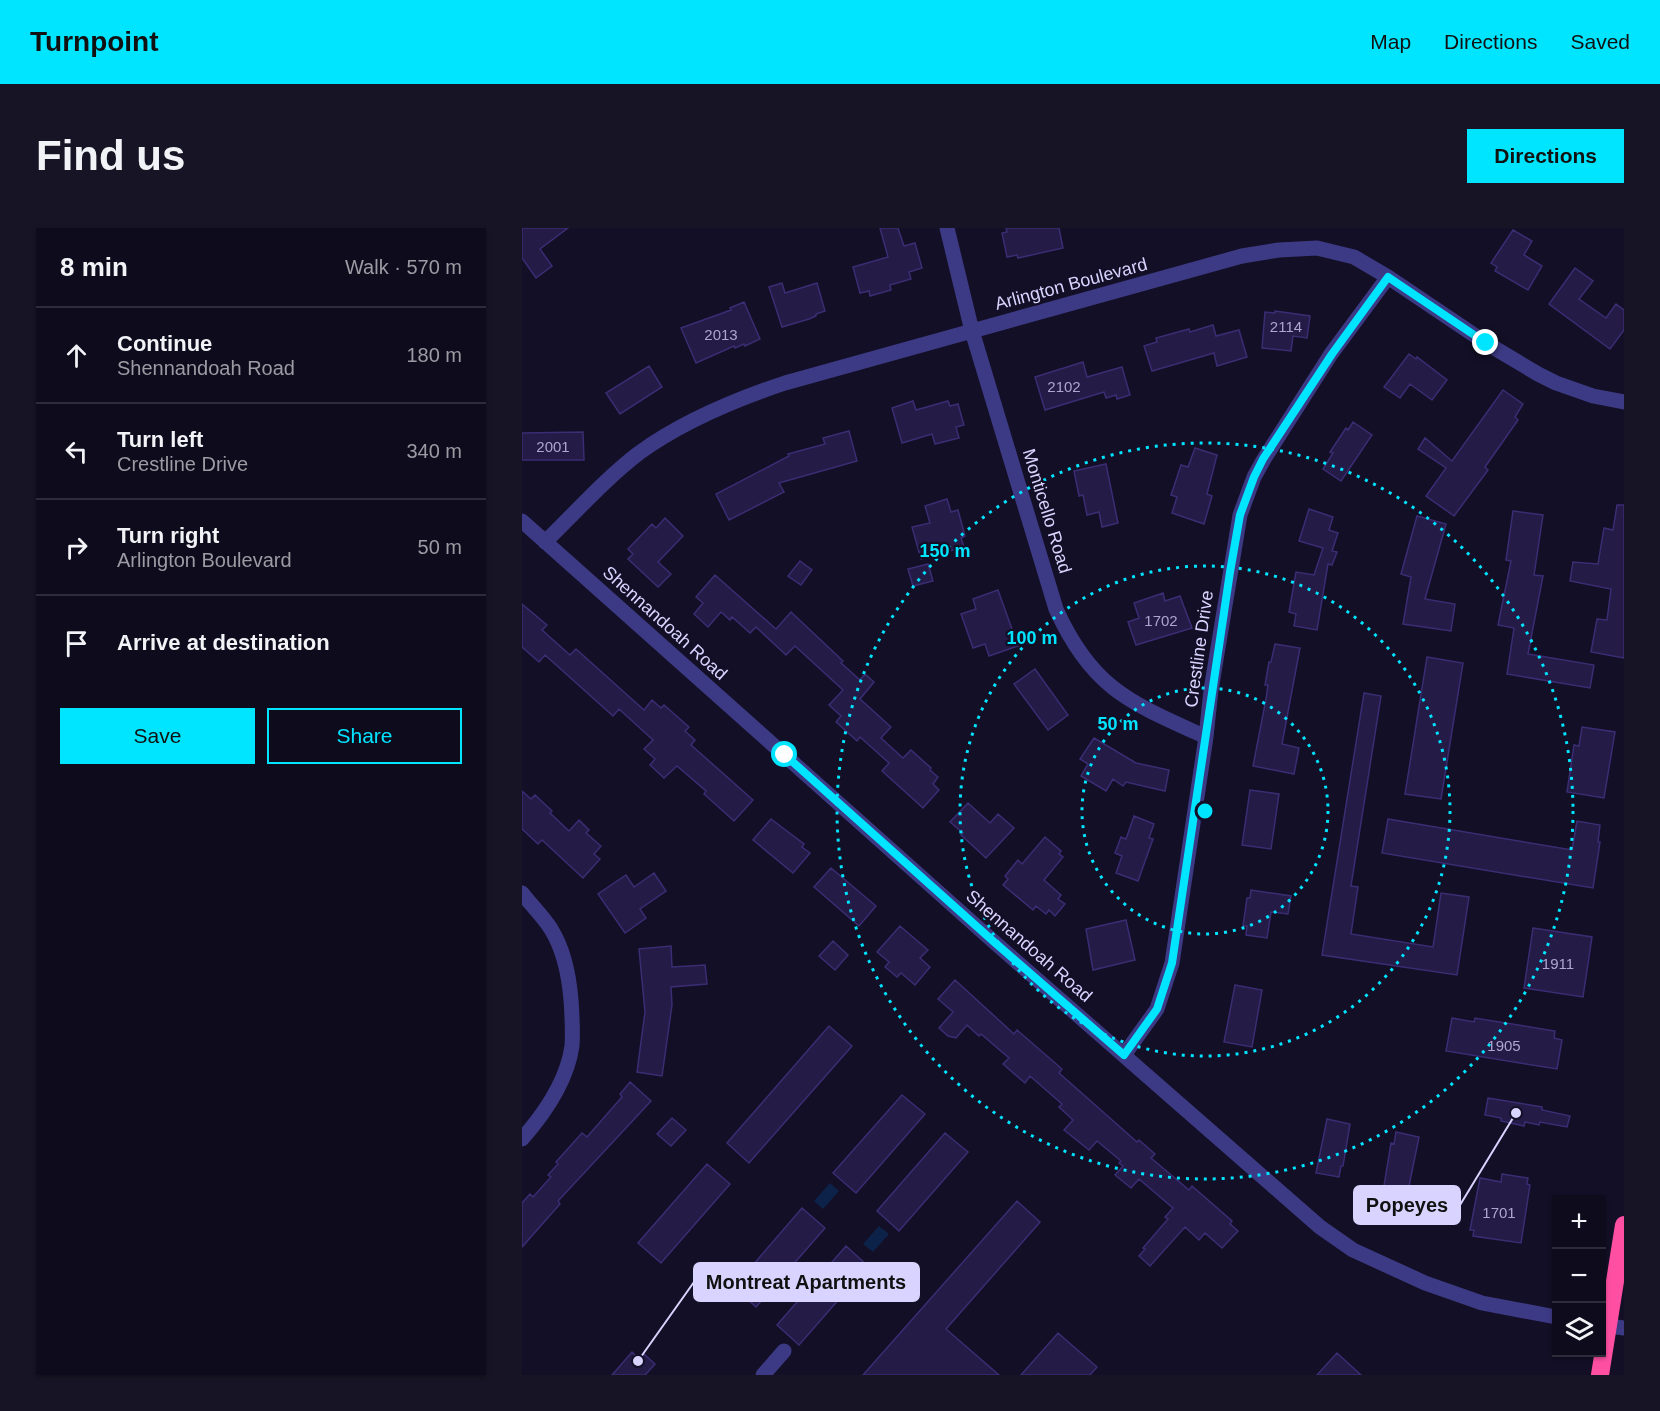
<!DOCTYPE html>
<meta charset="utf-8">
<style>
body{margin:0;font-family:Helvetica,sans-serif;background:#171425;color:#f1f3f6}
.controls{position:absolute;right:18px;bottom:18px;display:grid;overflow:hidden;border-radius:0px;box-shadow:0 2px 4px #0004}
.controls button{width:54px;height:54px;display:grid;place-items:center;padding:0;border:0;border-bottom:2px solid #2e2b3b;background:#0e0b1c;color:#f1f3f6;font:30px sans-serif}
.stop{position:absolute;width:18px;height:18px;margin:-14px;border:4px solid #00e5ff;border-radius:50%;background:#fff}
.stop.end{background:#00e5ff;border-color:#fff;box-shadow:0 2px 6px #0008}
.list{margin:0;padding:0;list-style:none}
h2{display:flex;justify-content:space-between;align-items:center;height:78px;margin:0;padding:0 24px;font-size:26px}
h2 small{font-size:20px;font-weight:400;color:#9b9ba3}
.list li{display:grid;grid-template-columns:39px 1fr auto;gap:18px;align-items:center;box-sizing:border-box;height:96px;padding:0 24px;border-top:2px solid #2e2b3b}
.list b{display:block;font-size:22px;white-space:nowrap}
.list p{margin:0;font-size:20px;white-space:nowrap;color:#9b9ba3}
.list em{font-size:20px;font-style:normal;color:#9b9ba3}
.actions{display:flex;gap:12px;padding:18px 24px}
.actions a{flex:1;padding:14px 0;border:2px solid #00e5ff;border-radius:0px;text-align:center;font-size:21px;color:#00e5ff}
.actions .main{background:#00e5ff;color:#111}
.icon{flex:none;width:33px;height:33px;fill:none;stroke:currentColor;stroke-width:2;stroke-linecap:round;stroke-linejoin:round}
.map{position:relative;flex:none;width:1102px;height:1147px;overflow:hidden;border-radius:0px}
header{display:flex;align-items:center;gap:36px;box-sizing:border-box;height:84px;padding:0 30px;background:#00e5ff;color:#111}
header strong{font-size:28px}
nav{display:flex;gap:33px;margin-inline-start:auto;font-size:21px}
.intro{display:flex;align-items:center;justify-content:space-between;box-sizing:border-box;height:144px;padding:0 36px}
h1{margin:0;font-size:42px}
.button{padding:15px 27px;border-radius:0px;background:#00e5ff;color:#111;font-size:21px;font-weight:700}
main{display:flex;gap:36px;padding:0 36px}
aside{flex:1;background:#0e0b1c;border-radius:0px;box-shadow:0 2px 4px #0004}
.map>svg:first-child{display:block}
</style>
<header>
<strong>Turnpoint</strong>
<nav><a>Map</a><a>Directions</a><a>Saved</a></nav>
</header>
<div class="intro"><h1>Find us</h1><a class="button">Directions</a></div>
<main>
<aside>
<h2>8 min<small>Walk · 570 m</small></h2>
<ul class="list">
<li><svg class="icon" aria-label="ahead" viewBox="0 0 24 24"><path d="M12 20V5M6 11l6-6 6 6"/></svg><div><b>Continue</b><p>Shennandoah Road</p></div><em>180 m</em></li>
<li><svg class="icon" aria-label="left" viewBox="0 0 24 24"><path d="M17 20v-9H6M10 6l-5 5 5 5"/></svg><div><b>Turn left</b><p>Crestline Drive</p></div><em>340 m</em></li>
<li><svg class="icon" aria-label="right" viewBox="0 0 24 24"><path d="M7 20v-9h11M14 6l5 5-5 5"/></svg><div><b>Turn right</b><p>Arlington Boulevard</p></div><em>50 m</em></li>
<li><svg class="icon" aria-label="arrive" viewBox="0 0 24 24"><path d="M6 21V4h12l-3 4 3 4H6"/></svg><div><b>Arrive at destination</b></div></li>
</ul>
<div class="actions"><a class="main">Save</a><a>Share</a></div>
</aside>
<div class="map">
<svg width="1102" height="1147" viewBox="0 0 1102 1147">
<rect width="100%" height="100%" fill="#130f26"/>
<path fill="#0c2248" d="M 308,955 L 317,963 L 301,981 L 292,973 Z
M 357,998 L 367,1006 L 351,1024 L 341,1016 Z"/>
<path fill="#241b47" stroke="#3b2d73" stroke-width="1.5" d="M 0,0 L 46,0 L 18,21 L 30,38 L 14,50 L 0,30 Z
M 358,0 L 376,0 L 382,18 L 393,15 L 400,40 L 387,44 L 389,51 L 368,57 L 369,62 L 348,68 L 347,63 L 338,65 L 331,39 L 366,29 Z
M 484,0 L 537,0 L 541,20 L 496,30 L 495,27 L 485,29 L 480,5 L 485,4 Z
M 991,2 L 1010,13 L 1002,27 L 1020,38 L 1006,62 L 973,43 L 975,39 L 969,35 Z
M 1053,40 L 1071,53 L 1057,71 L 1084,90 L 1094,76 L 1102,82 L 1102,102 L 1088,121 L 1027,76 Z
M 260,55 L 263,65 L 295,55 L 303,83 L 294,86 L 294,88 L 287,91 L 260,99 L 247,59 Z
M 222,74 L 238,111 L 223,118 L 222,116 L 213,120 L 212,118 L 174,135 L 159,100 L 209,82 L 208,80 Z
M 753,83 L 788,88 L 785,110 L 771,108 L 769,123 L 740,120 L 743,84 L 753,85 Z
M 691,97 L 694,108 L 717,102 L 725,129 L 695,138 L 692,125 L 630,143 L 622,118 L 635,114 L 634,110 L 667,101 L 668,104 Z
M 887,126 L 894,131 L 895,129 L 925,152 L 910,172 L 888,156 L 878,170 L 862,159 Z
M 561,134 L 565,149 L 600,139 L 608,167 L 595,171 L 594,167 L 584,170 L 582,164 L 523,182 L 513,149 Z
M 127,138 L 140,159 L 98,186 L 84,165 Z
M 981,162 L 1001,176 L 993,189 L 996,192 L 963,239 L 966,242 L 932,288 L 904,268 L 924,240 L 896,221 L 903,210 L 930,233 Z
M 391,173 L 394,182 L 426,173 L 428,178 L 436,176 L 442,197 L 434,199 L 437,210 L 413,216 L 410,206 L 380,215 L 370,180 Z
M 831,194 L 850,207 L 819,253 L 801,241 L 811,225 L 808,224 L 824,200 L 826,202 Z
M 327,203 L 335,233 L 257,255 L 262,264 L 207,292 L 194,266 L 267,228 L 266,226 L 303,216 L 301,210 Z
M 61,204 L 62,232 L 0,232 L 0,205 Z
M 673,220 L 695,227 L 685,266 L 690,268 L 682,296 L 650,285 L 655,269 L 649,267 L 659,237 L 666,239 Z
M 584,236 L 596,295 L 580,299 L 577,284 L 565,287 L 561,267 L 557,268 L 552,243 Z
M 425,271 L 429,284 L 436,282 L 443,308 L 439,310 L 442,319 L 399,331 L 390,299 L 408,295 L 403,278 Z
M 1095,277 L 1102,277 L 1102,430 L 1069,424 L 1075,391 L 1085,392 L 1089,361 L 1048,353 L 1051,334 L 1076,336 L 1082,300 L 1091,302 Z
M 787,281 L 811,289 L 807,302 L 816,305 L 810,323 L 815,324 L 810,337 L 806,336 L 795,402 L 772,398 L 774,386 L 767,384 L 774,344 L 792,347 L 801,320 L 777,313 Z
M 991,283 L 1021,287 L 1012,347 L 1021,348 L 1006,426 L 1072,437 L 1068,460 L 985,446 L 992,400 L 976,397 L 989,333 L 984,332 Z
M 895,288 L 924,296 L 903,371 L 933,376 L 929,403 L 881,396 L 889,349 L 879,346 Z
M 143,290 L 161,308 L 136,334 L 149,346 L 136,359 L 106,331 L 111,326 L 106,321 L 130,296 L 134,300 Z
M 278,333 L 290,342 L 279,357 L 266,348 Z
M 406,336 L 411,353 L 391,358 L 386,341 Z
M 193,347 L 254,401 L 269,384 L 321,433 L 319,435 L 338,452 L 343,446 L 352,454 L 338,471 L 369,499 L 359,510 L 381,530 L 389,522 L 409,540 L 408,542 L 416,549 L 411,556 L 417,562 L 401,580 L 360,543 L 367,535 L 338,509 L 335,513 L 314,494 L 319,488 L 307,477 L 321,462 L 273,418 L 264,427 L 234,399 L 228,405 L 210,389 L 208,392 L 199,384 L 186,399 L 172,386 L 181,375 L 174,369 Z
M 476,362 L 496,418 L 467,428 L 463,416 L 451,420 L 439,386 L 454,381 L 451,371 Z
M 641,365 L 643,373 L 658,368 L 670,400 L 614,417 L 606,394 L 617,390 L 612,375 Z
M 0,376 L 25,397 L 20,402 L 48,427 L 54,421 L 122,482 L 130,472 L 139,480 L 142,477 L 167,499 L 163,503 L 173,512 L 169,517 L 231,572 L 212,593 L 182,566 L 184,563 L 155,538 L 142,550 L 128,537 L 133,531 L 122,521 L 131,512 L 97,481 L 91,488 L 23,427 L 17,434 L 0,419 Z
M 753,416 L 778,420 L 760,516 L 777,520 L 772,546 L 731,538 L 744,471 L 746,457 L 743,457 L 747,434 L 749,434 Z
M 905,429 L 941,435 L 919,571 L 883,566 Z
M 513,441 L 546,487 L 526,502 L 492,456 Z
M 842,465 L 859,468 L 829,658 L 836,659 L 829,706 L 911,719 L 919,665 L 947,669 L 935,747 L 800,727 Z
M 1060,499 L 1093,504 L 1082,570 L 1045,564 L 1052,517 L 1057,518 Z
M 572,510 L 614,535 L 647,542 L 643,563 L 604,554 L 601,558 L 591,551 L 584,563 L 559,548 L 566,536 L 558,531 Z
M 728,562 L 757,566 L 749,621 L 720,617 Z
M 0,563 L 9,571 L 13,567 L 30,583 L 28,585 L 47,603 L 57,592 L 67,602 L 64,605 L 79,618 L 72,626 L 78,631 L 61,650 L 20,612 L 16,616 L 0,601 Z
M 446,575 L 468,595 L 476,586 L 492,600 L 464,630 L 439,607 L 441,605 L 428,594 Z
M 612,588 L 632,596 L 627,610 L 631,611 L 616,653 L 594,645 L 600,628 L 593,625 L 599,609 L 604,611 Z
M 249,591 L 282,616 L 280,619 L 288,625 L 271,645 L 231,612 Z
M 866,591 L 1050,622 L 1055,593 L 1078,597 L 1076,614 L 1078,614 L 1071,660 L 860,625 Z
M 523,609 L 539,623 L 537,626 L 541,629 L 522,652 L 539,667 L 536,671 L 543,676 L 533,688 L 527,682 L 524,686 L 514,678 L 511,682 L 481,657 L 486,651 L 483,648 L 496,632 L 500,636 Z
M 309,640 L 354,678 L 337,698 L 292,659 Z
M 132,645 L 144,663 L 118,681 L 124,690 L 103,705 L 76,666 L 104,647 L 112,659 Z
M 729,662 L 769,668 L 766,686 L 749,684 L 745,710 L 724,707 L 725,698 L 721,698 L 725,670 L 728,670 Z
M 604,692 L 613,732 L 571,742 L 564,701 Z
M 378,698 L 406,722 L 398,730 L 408,739 L 393,757 L 379,745 L 375,749 L 363,739 L 367,734 L 355,724 Z
M 1011,700 L 1070,709 L 1061,769 L 1002,760 Z
M 311,713 L 326,727 L 313,742 L 297,728 Z
M 149,718 L 150,739 L 183,737 L 185,756 L 149,759 L 150,777 L 140,848 L 115,844 L 123,784 L 117,721 Z
M 433,752 L 492,806 L 495,802 L 540,841 L 537,845 L 615,914 L 617,912 L 633,926 L 629,930 L 667,962 L 670,958 L 710,993 L 708,996 L 716,1003 L 700,1020 L 683,1005 L 677,1012 L 663,999 L 628,1038 L 617,1028 L 623,1021 L 621,1020 L 646,991 L 643,989 L 651,980 L 617,951 L 609,960 L 593,947 L 601,938 L 597,935 L 599,933 L 575,913 L 567,922 L 542,902 L 551,892 L 537,879 L 540,876 L 508,848 L 503,855 L 481,836 L 487,830 L 459,806 L 457,808 L 445,797 L 434,810 L 426,808 L 417,800 L 431,784 L 416,771 Z
M 713,757 L 740,762 L 730,819 L 702,814 Z
M 930,790 L 952,794 L 953,790 L 1033,803 L 1032,810 L 1040,812 L 1035,841 L 924,823 Z
M 307,798 L 330,818 L 227,935 L 205,915 Z
M 108,854 L 129,873 L 36,973 L 38,976 L 0,1019 L 0,975 L 8,966 L 11,969 L 29,949 L 26,947 L 36,936 L 34,934 L 60,905 L 65,909 L 100,869 L 98,866 Z
M 380,867 L 403,886 L 334,965 L 311,945 Z
M 966,870 L 1020,879 L 1020,882 L 1048,888 L 1045,899 L 1018,894 L 1017,897 L 1003,894 L 1002,898 L 979,893 L 979,890 L 963,887 Z
M 150,890 L 164,902 L 149,918 L 135,906 Z
M 805,891 L 828,896 L 821,938 L 819,938 L 817,949 L 794,945 Z
M 874,904 L 897,909 L 886,963 L 862,958 L 869,915 L 872,916 Z
M 423,905 L 446,924 L 377,1003 L 355,983 Z
M 185,936 L 208,956 L 139,1035 L 116,1015 Z
M 980,946 L 1006,950 L 1005,956 L 1008,957 L 999,1015 L 951,1008 L 952,1002 L 948,1002 L 958,950 L 979,954 Z
M 495,973 L 518,994 L 424,1101 L 477,1147 L 341,1147 Z
M 280,980 L 303,1000 L 234,1079 L 212,1059 Z
M 324,1018 L 346,1038 L 277,1117 L 255,1097 Z
M 536,1105 L 575,1139 L 568,1147 L 499,1147 Z
M 110,1124 L 117,1131 L 122,1126 L 133,1136 L 123,1147 L 90,1147 Z
M 815,1125 L 839,1147 L 795,1147 Z"/>
<g fill="none" stroke-linecap="round" stroke-linejoin="round">
<path stroke="#3d3a85" stroke-width="15" d="M 425,0 L 450,103 L 534,381 C 570,461 609,475 684,509
M 0,293 L 471,713 L 798,999 L 831,1022 L 903,1055 L 960,1075 L 1034,1089
M 23,314 C 54,284 83,251 117,225 C 161,193 212,172 263,155 L 720,28 L 757,22 L 795,20 L 832,29 L 866,49 L 964,115 L 1016,146 L 1034,155 L 1071,168 L 1102,174
M 0,665 C 9,677 21,688 29,701 C 42,722 47,747 49,772 C 50,786 51,803 50,818 C 45,853 23,885 0,911
M 602,827 L 635,781 L 650,735 L 684,509 L 689,462 L 718,287 L 732,249 L 742,231 L 809,126 L 866,49
M 1080,1097 L 1102,1100
M 241,1147 L 262,1123"/>
<path stroke="#ff4fa3" stroke-width="18" d="M 1078,1147 L 1102,997"/>
</g>
<g fill="none" stroke-linecap="round" stroke-linejoin="round">
<path stroke="#00e5ff" stroke-width="8" d="M 263,527 L 471,713 L 602,827 L 635,781 L 650,735 L 708,344 L 718,287 L 732,249 L 741,231 L 810,126 L 866,49 L 964,115"/>
</g>
<g fill="none" stroke="#00e5ff" stroke-width="3" stroke-dasharray="3 6">
<circle cx="683" cy="583" r="123"/>
<circle cx="683" cy="583" r="245"/>
<circle cx="683" cy="583" r="368"/>
</g>
<g text-anchor="middle" dominant-baseline="central" stroke-width="4.5" stroke-linejoin="round" paint-order="stroke">
<g font-size="15" fill="#aca6d1">
<text x="764" y="98">2114</text>
<text x="199" y="106">2013</text>
<text x="542" y="158">2102</text>
<text x="31" y="218">2001</text>
<text x="639" y="392">1702</text>
<text x="1036" y="735">1911</text>
<text x="982" y="817">1905</text>
<text x="977" y="984">1701</text>
</g>
<g font-size="18" fill="#d9d4ff" stroke="#130f26">
<text transform="translate(549 56) rotate(-15)">Arlington Boulevard</text>
<text transform="translate(525 283) rotate(73)">Monticello Road</text>
<text transform="translate(143 395) rotate(42)">Shennandoah Road</text>
<text transform="translate(677 421) rotate(-82)">Crestline Drive</text>
<text transform="translate(507 718) rotate(41)">Shennandoah Road</text>
</g>
</g>
<circle cx="683" cy="583" r="9" fill="#00e5ff" stroke="#130f26" stroke-width="3"/>
<g font-size="18" text-anchor="middle" font-weight="bold" fill="#00e5ff" stroke="#130f26" stroke-width="4.5" stroke-linejoin="round" paint-order="stroke">
<text x="423" y="329">150 m</text>
<text x="510" y="416">100 m</text>
<text x="596" y="502">50 m</text>
</g>
<path fill="none" stroke="#d9d4ff" stroke-width="2" d="M994 885L938 977M116 1133L172 1054"/>
<g fill="#d9d4ff" stroke="#130f26" stroke-width="2">
<circle cx="994" cy="885" r="6"/>
<circle cx="116" cy="1133" r="6"/>
</g>
<g fill="#d9d4ff" stroke="#d9d4ff" stroke-width="2">
<rect x="832" y="958" width="106" height="38" rx="6"/>
<rect x="172" y="1035" width="225" height="38" rx="6"/>
</g>
<g font-size="20" text-anchor="middle" font-weight="bold" fill="#111">
<text x="885" y="984">Popeyes</text>
<text x="284" y="1061">Montreat Apartments</text>
</g>
</svg>
<div class="controls">
<button>+</button>
<button>−</button>
<button><svg class="icon" aria-label="layers" viewBox="0 0 24 24"><path d="M12 4l9 5-9 5-9-5zM3 14l9 5 9-5"/></svg></button>
</div>
<div class="stop" style="left:263px;top:527px"></div>
<div class="stop end" style="left:964px;top:115px"></div>
</div>
</main>
